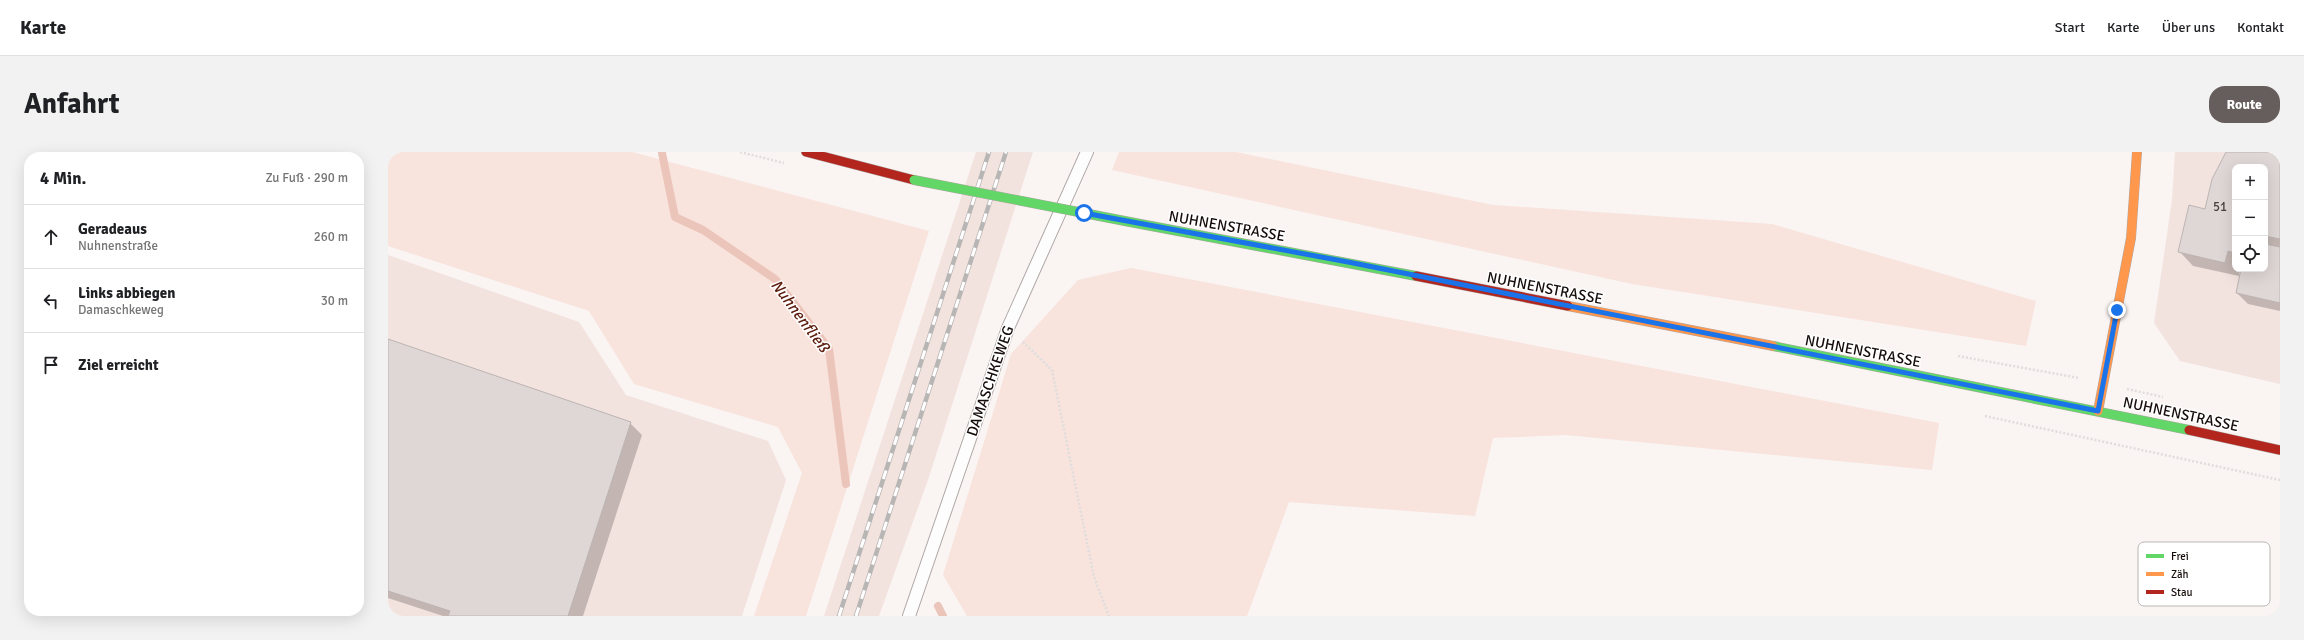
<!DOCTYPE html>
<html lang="de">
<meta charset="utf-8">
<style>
body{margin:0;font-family:Signika,sans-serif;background:#f2f2f2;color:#202124}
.controls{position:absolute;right:12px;top:12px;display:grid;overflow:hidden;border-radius:8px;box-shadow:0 4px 16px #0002}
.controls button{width:36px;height:36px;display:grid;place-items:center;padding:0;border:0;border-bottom:1px solid #e0e0e0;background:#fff;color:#202124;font:20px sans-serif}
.stop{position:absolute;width:12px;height:12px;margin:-9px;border:3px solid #1a73e8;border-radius:50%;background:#fff}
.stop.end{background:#1a73e8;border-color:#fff;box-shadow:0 1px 4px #0008}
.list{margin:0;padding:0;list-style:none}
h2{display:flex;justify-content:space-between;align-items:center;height:52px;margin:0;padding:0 16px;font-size:17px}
h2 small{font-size:13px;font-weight:400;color:#757577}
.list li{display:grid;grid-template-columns:26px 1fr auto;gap:12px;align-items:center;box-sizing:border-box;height:64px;padding:0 16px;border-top:1px solid #e0e0e0}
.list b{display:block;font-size:15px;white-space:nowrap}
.list p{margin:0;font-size:13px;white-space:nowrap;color:#757577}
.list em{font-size:13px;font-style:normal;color:#757577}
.icon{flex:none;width:22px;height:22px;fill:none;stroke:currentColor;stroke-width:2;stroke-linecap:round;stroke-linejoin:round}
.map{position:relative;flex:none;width:1892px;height:464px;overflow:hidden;border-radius:16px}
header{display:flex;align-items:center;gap:24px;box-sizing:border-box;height:56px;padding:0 20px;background:#fff;border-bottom:1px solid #e0e0e0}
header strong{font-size:19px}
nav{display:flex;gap:22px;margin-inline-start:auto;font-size:14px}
.intro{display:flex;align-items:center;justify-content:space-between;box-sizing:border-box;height:96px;padding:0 24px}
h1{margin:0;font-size:28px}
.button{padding:10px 18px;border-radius:16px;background:#665e5c;color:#fff;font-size:14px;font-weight:700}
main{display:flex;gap:24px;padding:0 24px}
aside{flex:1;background:#fff;border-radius:16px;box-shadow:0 4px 16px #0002}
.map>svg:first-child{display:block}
</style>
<header>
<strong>Karte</strong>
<nav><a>Start</a><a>Karte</a><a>Über uns</a><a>Kontakt</a></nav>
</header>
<div class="intro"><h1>Anfahrt</h1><a class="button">Route</a></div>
<main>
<aside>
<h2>4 Min.<small>Zu Fuß · 290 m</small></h2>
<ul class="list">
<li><svg class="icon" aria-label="ahead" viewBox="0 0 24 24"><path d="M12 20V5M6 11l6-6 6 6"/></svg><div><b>Geradeaus</b><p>Nuhnenstraße</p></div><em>260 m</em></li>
<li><svg class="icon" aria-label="left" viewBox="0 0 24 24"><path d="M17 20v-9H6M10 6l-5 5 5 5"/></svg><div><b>Links abbiegen</b><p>Damaschkeweg</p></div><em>30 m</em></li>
<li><svg class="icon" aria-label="arrive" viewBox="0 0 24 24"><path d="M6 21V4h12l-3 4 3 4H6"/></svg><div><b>Ziel erreicht</b></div></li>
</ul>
</aside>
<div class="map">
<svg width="1892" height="464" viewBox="0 0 1892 464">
<rect width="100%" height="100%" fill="#faf4f2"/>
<path fill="#f3e3df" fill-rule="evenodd" d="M 588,0 L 645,0 L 540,328 L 491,464 L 436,464 Z
M 1787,0 L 1892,0 L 1892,232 L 1792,209 L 1766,171 L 1784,48 ZM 1847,15 L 1877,15 L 1877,117 L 1847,117 Z
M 0,103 L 191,170 L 238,243 L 380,289 L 398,328 L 354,464 L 0,464 Z"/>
<path fill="#f8e3dd" d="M 0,0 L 244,0 L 541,79 L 418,464 L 366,464 L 414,321 L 390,275 L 246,232 L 201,159 L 0,94 Z
M 731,0 L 848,0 L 1105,53 L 1384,72 L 1648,149 L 1638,194 L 1244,132 L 724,18 Z
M 743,116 L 1551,271 L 1544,318 L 1178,283 L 1105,286 L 1087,364 L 901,350 L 859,464 L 579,464 L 555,423 L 623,202 L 690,128 Z"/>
<path fill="#0003" d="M 1839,0 L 1892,0 L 1892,159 L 1860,152 L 1849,141 L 1854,117 L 1877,117 L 1877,15 L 1847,15 L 1847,117 L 1852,117 L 1851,124 L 1805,114 L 1792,100 L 1818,58 Z
M 0,188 L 242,271 L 254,283 L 195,464 L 55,464 L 0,446 Z"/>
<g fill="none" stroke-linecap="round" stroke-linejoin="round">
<path stroke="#ecc5ba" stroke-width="8" d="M 274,1 L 287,65 L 315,78 L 387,127 L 441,197 L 458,332
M 550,454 L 555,464"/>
</g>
<path fill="#dfd7d5" stroke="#bcb4b2" d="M 1838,0 L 1892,0 L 1892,87 L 1877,84 L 1877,15 L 1847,15 L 1847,101 L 1840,99 L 1837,111 L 1790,100 L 1801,53 L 1817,57 L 1824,27 Z
M 1877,92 L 1892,95 L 1892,151 L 1848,141 L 1853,117 L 1877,117 Z
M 0,187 L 243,270 L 180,464 L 60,464 L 62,459 L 0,439 Z"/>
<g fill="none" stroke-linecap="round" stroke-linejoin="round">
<g stroke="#afa8a6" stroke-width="14">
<path id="lane" d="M 521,464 L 620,176 L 699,0"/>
</g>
<g stroke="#afa8a6" stroke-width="10">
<path id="fast" d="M 742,70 L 1028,124
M 1385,194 L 1801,278"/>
</g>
<g stroke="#afa8a6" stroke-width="10">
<path id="slow" d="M 1180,154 L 1385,194
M 1710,259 L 1743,86 L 1749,0"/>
</g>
<g stroke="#afa8a6" stroke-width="10">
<path id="jam" d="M 418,0 L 526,28
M 1028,124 L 1180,154
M 1801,278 L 1892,298"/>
</g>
<path stroke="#dfdddd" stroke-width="2.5" stroke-dasharray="2 2" stroke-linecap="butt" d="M 352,0 L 396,11
M 635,190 L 664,218 L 706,425 L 721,464
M 1570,204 L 1691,226
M 1739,237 L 1775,245
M 1597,264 L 1892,328"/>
<use href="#lane" stroke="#fefdfd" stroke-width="12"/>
<use href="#fast" stroke="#63d668" stroke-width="9"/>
<use href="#slow" stroke="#ff974d" stroke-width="9"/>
<use href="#jam" stroke="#b3261e" stroke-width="9"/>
<g stroke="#b8b6b5" stroke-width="4.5">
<path id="rail" d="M 451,464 L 601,0
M 468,464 L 618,0"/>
</g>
<use href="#rail" stroke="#fff" stroke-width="3" stroke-dasharray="9" stroke-linecap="butt"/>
<g stroke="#afa8a6" stroke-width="10" stroke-linecap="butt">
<path id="fast-bridge" d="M 526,28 L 742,70"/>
</g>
<use href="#fast-bridge" stroke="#63d668" stroke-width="9"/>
</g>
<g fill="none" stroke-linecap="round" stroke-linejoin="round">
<path stroke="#1a73e8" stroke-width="5" d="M 696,61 L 960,110 L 1710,259 L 1729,158"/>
</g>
<g text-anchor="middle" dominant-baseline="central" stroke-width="3" stroke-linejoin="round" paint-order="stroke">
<g font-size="13" fill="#48403e">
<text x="1832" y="55">51</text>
</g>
<g font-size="15" fill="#160d0b" stroke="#fff">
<text transform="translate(839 74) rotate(10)">NUHNENSTRASSE</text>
<text transform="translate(1157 136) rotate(11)">NUHNENSTRASSE</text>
<text transform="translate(1475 199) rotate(11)">NUHNENSTRASSE</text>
<text transform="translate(602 229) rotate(-71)">DAMASCHKEWEG</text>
<text transform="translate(1793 262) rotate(12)">NUHNENSTRASSE</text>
</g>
<g font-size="16" font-style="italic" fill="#5d1e0d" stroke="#fff">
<text transform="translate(412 164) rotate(53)">Nuhnenfließ</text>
</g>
</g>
<rect x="1750" y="390" width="132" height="64" rx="6" fill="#fff" stroke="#b9b6b6" stroke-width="1"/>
<rect x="1758" y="402" width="18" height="4" fill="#63d668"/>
<rect x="1758" y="420" width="18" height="4" fill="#ff974d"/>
<rect x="1758" y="438" width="18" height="4" fill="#b3261e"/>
<g font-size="11" fill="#160d0b">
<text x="1783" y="408">Frei</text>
<text x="1783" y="426">Zäh</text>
<text x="1783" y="444">Stau</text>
</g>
</svg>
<div class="controls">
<button>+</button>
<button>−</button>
<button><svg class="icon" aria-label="locate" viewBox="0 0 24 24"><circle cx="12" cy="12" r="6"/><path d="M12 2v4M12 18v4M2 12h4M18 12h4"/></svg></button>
</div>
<div class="stop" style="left:696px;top:61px"></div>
<div class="stop end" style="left:1729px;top:158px"></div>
</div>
</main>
